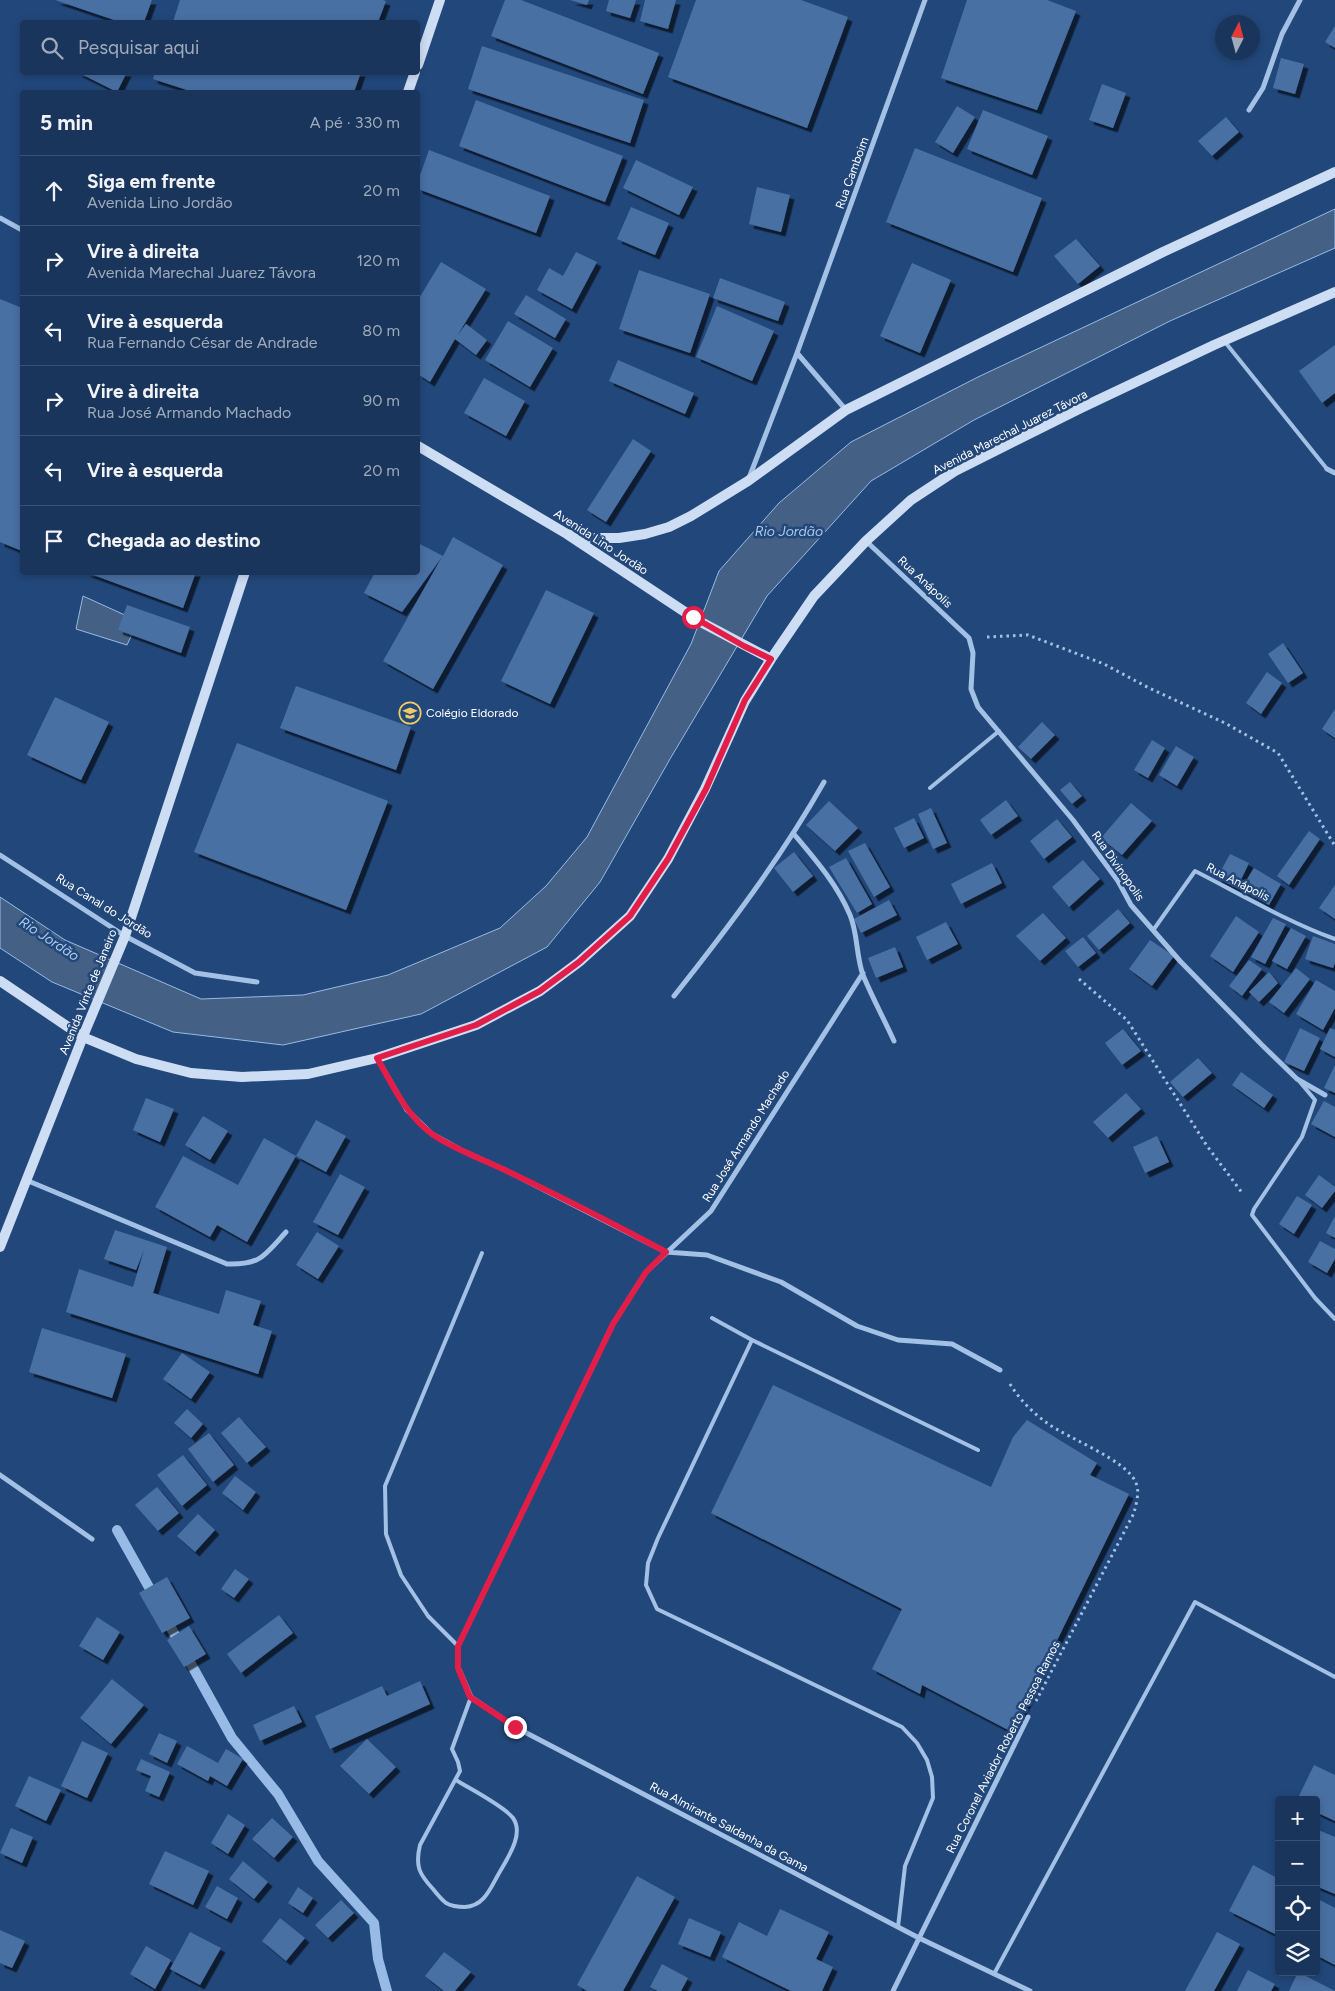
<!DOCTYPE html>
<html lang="pt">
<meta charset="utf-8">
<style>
body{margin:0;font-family:Figtree,sans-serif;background:#274065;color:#f1f3f6}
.controls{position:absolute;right:15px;bottom:15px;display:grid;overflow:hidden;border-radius:5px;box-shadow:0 2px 8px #0003}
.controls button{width:45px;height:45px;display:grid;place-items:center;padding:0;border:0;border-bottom:1px solid #385072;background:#1a355c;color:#f1f3f6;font:25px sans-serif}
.compass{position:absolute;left:1215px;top:15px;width:45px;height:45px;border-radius:50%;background:#1a355c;box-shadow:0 2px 8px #0003;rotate:6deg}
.stop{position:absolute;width:15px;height:15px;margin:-11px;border:4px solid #e11d48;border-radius:50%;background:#fff}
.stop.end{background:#e11d48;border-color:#fff;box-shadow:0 1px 5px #0008}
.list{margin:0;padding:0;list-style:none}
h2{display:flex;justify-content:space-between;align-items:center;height:65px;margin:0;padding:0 20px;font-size:21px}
h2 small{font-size:16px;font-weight:400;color:#9fabbb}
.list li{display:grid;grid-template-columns:32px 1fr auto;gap:15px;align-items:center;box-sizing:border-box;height:70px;padding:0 20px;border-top:1px solid #385072}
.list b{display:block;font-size:19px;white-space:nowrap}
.list p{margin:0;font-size:16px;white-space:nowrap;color:#9fabbb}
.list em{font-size:16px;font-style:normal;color:#9fabbb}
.icon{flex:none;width:28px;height:28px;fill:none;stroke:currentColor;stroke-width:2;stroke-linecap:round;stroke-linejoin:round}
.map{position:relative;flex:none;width:1335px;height:1991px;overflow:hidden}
.search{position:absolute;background:#1a355c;box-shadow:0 2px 8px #0003;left:20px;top:20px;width:400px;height:55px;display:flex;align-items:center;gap:12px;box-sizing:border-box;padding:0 18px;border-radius:5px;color:#9fabbb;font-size:19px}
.panel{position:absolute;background:#1a355c;box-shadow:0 2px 8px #0003;left:20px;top:90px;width:400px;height:485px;border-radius:5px}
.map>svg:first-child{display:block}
</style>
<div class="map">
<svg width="1335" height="1991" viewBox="0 0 1335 1991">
<defs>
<filter id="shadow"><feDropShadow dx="4.5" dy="4.5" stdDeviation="0" flood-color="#0009"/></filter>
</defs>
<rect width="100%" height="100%" fill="#22477a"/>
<path fill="#446085" stroke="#97bbe6" d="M 1335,209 L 1335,248 L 1170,321 L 974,420 L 871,481 L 767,596 L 670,759 L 600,882 L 547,947 L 421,1014 L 283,1045 L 173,1032 L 52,982 L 0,948 L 0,897 L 65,940 L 201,999 L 303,995 L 388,975 L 500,928 L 546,886 L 587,837 L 691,644 L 719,571 L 779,503 L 851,442 L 978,377 Z
M 83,596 L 138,621 L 127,645 L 76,629 Z"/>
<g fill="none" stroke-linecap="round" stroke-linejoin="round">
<path stroke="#97bbe6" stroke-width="10" d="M 117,1530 L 155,1598
M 165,1617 L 232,1738 L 278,1794 L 318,1861 L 374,1923 L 378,1959 L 387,1991"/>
</g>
<path fill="#4a70a3" filter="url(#shadow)" d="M 55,0 L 152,0 L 144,22 L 120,22 Z
M 180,0 L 383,0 L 386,1 L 378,22 L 173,22 Z
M 505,0 L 521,0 L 659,53 L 643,94 L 491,36 Z
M 570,0 L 589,0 L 587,5 Z
M 609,0 L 636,0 L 630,18 L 606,11 Z
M 645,0 L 676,0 L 668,29 L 640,21 Z
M 696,0 L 801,0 L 848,17 L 807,128 L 668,77 Z
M 967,0 L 1047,0 L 1076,11 L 1037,110 L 941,78 Z
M 1335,26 L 1335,48 L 1325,42 Z
M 482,46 L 644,100 L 630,143 L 468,89 Z
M 1281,58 L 1304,64 L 1295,94 L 1273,88 Z
M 77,72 L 127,72 L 117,92 Z
M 155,72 L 361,72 L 354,92 L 193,92 L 153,79 Z
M 1102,84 L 1126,93 L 1113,128 L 1089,120 Z
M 476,100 L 623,156 L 605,202 L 459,146 Z
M 957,106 L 975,117 L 953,153 L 935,142 Z
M 983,110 L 1048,136 L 1032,175 L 967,149 Z
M 1226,117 L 1239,132 L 1212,156 L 1198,141 Z
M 915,148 L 1042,198 L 1013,272 L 886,222 Z
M 429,150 L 550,196 L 536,233 L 418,189 L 418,181 Z
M 636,160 L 693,187 L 679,215 L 623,188 Z
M 757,187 L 790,195 L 781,232 L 749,224 Z
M 631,207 L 669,223 L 655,255 L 617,239 Z
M 1076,239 L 1100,266 L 1078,284 L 1054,256 Z
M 576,252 L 597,262 L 572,309 L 537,290 L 549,268 L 563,276 Z
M 441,262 L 486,289 L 457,336 L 466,324 L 487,340 L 476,355 L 455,339 L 430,382 L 418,374 L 418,300 Z
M 912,263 L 951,280 L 920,353 L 880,336 Z
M 639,270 L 710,294 L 690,353 L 619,329 Z
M 720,278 L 785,302 L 778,321 L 713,298 Z
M 526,295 L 566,319 L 555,338 L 514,314 Z
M 0,299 L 22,308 L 22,551 L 0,542 Z
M 717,306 L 774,331 L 752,381 L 696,357 Z
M 508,321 L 553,348 L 530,387 L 485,360 Z
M 1335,345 L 1335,393 L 1322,403 L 1299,371 Z
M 618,360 L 694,393 L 685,414 L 609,381 Z
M 484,378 L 525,401 L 506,436 L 464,413 Z
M 633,439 L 651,451 L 606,522 L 587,510 Z
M 453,537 L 503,565 L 433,689 L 383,661 L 442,557 L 402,612 L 364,593 L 375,572 L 418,572 L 418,543 L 443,556 Z
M 85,572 L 196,572 L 183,608 Z
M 546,590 L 594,613 L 550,704 L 501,681 Z
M 127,605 L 190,627 L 181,653 L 118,630 Z
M 1283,643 L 1303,673 L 1288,683 L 1268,654 Z
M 1267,672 L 1282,683 L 1261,714 L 1246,703 Z
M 296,686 L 411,727 L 396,770 L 280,728 Z
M 55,697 L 109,722 L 81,780 L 27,755 Z
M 1335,709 L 1335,738 L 1322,729 Z
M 1042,722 L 1055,735 L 1031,759 L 1018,747 Z
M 1152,740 L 1165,748 L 1148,778 L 1134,770 Z
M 237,743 L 388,801 L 346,910 L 194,852 Z
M 1176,746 L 1194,757 L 1177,786 L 1159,775 Z
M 1070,782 L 1082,796 L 1072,804 L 1060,790 Z
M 1006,800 L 1018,816 L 991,835 L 980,820 Z
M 829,801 L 858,828 L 835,851 L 806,825 Z
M 1131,803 L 1152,821 L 1122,855 L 1101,838 Z
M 931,808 L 947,843 L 933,849 L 918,814 Z
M 914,818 L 924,838 L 904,848 L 894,828 Z
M 1057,819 L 1072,837 L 1044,859 L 1030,841 Z
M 1309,831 L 1320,839 L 1289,885 L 1277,876 Z
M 865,843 L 890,887 L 874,897 L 848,851 Z
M 794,852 L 813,876 L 793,892 L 774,868 Z
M 1230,854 L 1249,863 L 1237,888 L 1217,878 Z
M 846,858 L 872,904 L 857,913 L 829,867 Z
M 1083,860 L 1100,879 L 1069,907 L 1052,887 Z
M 992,863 L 1002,883 L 961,904 L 951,884 Z
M 1254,868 L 1281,884 L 1269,905 L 1241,889 Z
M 1335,885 L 1335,919 L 1319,908 Z
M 889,900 L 897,915 L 861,933 L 854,919 Z
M 1118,909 L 1130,923 L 1099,950 L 1087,936 Z
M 1043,913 L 1066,938 L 1040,961 L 1016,936 Z
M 1236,916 L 1259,932 L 1233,972 L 1210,956 Z
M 1273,918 L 1286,924 L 1265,964 L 1251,957 Z
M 946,922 L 958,944 L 927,960 L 916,937 Z
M 1291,928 L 1306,936 L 1287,969 L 1272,961 Z
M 1313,936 L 1335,944 L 1335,963 L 1333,968 L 1305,959 Z
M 1083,937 L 1096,953 L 1078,967 L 1065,951 Z
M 1150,940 L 1174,956 L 1152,986 L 1129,969 Z
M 895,947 L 903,967 L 876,978 L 868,958 Z
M 1249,960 L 1262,969 L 1242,996 L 1229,986 Z
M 1296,968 L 1310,979 L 1284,1013 L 1269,1002 Z
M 1269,972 L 1278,983 L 1259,1002 L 1249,992 Z
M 1316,980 L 1335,991 L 1335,1008 L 1323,1030 L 1296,1014 Z
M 1300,1028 L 1320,1038 L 1304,1071 L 1284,1062 Z
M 1330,1028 L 1335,1030 L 1335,1057 L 1320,1049 Z
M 1123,1029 L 1141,1051 L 1122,1065 L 1105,1043 Z
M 1198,1058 L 1212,1073 L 1183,1097 L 1170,1082 Z
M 1335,1065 L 1335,1093 L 1324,1088 Z
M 1241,1072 L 1273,1095 L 1264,1108 L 1232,1085 Z
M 1126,1093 L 1141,1109 L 1108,1138 L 1093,1122 Z
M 146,1098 L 174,1109 L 160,1142 L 133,1130 Z
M 1324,1101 L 1335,1107 L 1335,1137 L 1311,1124 Z
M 203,1116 L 228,1131 L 210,1160 L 185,1145 Z
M 316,1120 L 346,1136 L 326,1172 L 296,1156 Z
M 1157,1136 L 1169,1162 L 1145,1173 L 1133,1147 Z
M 264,1138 L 296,1156 L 247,1242 L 217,1225 L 210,1237 L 155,1207 L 183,1156 L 238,1185 Z
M 340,1174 L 365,1187 L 338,1235 L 313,1222 Z
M 1319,1175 L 1335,1187 L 1335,1191 L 1322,1208 L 1305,1195 Z
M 1297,1196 L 1312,1205 L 1294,1234 L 1279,1224 Z
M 1335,1216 L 1335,1238 L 1326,1233 Z
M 115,1230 L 167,1247 L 153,1293 L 219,1314 L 226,1290 L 261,1301 L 253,1325 L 272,1331 L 258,1374 L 66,1312 L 79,1269 L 133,1287 L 144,1250 L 136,1270 L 104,1259 Z
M 317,1232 L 339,1246 L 318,1279 L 296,1265 Z
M 1320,1241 L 1335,1249 L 1335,1259 L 1327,1273 L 1308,1262 Z
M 42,1328 L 126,1354 L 112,1398 L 29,1372 Z
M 182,1353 L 210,1372 L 191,1399 L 163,1379 Z
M 773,1385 L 991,1487 L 1013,1437 L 1027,1420 L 1097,1463 L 1090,1475 L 1129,1494 L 1012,1732 L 922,1685 L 920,1694 L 872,1669 L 902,1609 L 711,1513 Z
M 187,1409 L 203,1424 L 191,1438 L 174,1423 Z
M 239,1417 L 266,1447 L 247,1463 L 221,1433 Z
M 209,1433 L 234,1465 L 213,1482 L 188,1449 Z
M 183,1455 L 207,1485 L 182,1506 L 157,1475 Z
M 235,1476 L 256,1492 L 243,1510 L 222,1493 Z
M 157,1487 L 179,1513 L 158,1531 L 135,1505 Z
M 198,1514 L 215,1530 L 195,1552 L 177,1536 Z
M 235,1569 L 249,1579 L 234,1598 L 221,1589 Z
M 167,1577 L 190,1618 L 162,1633 L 139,1593 Z
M 279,1615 L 293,1633 L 241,1673 L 227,1654 Z
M 97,1617 L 120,1632 L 103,1660 L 79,1646 Z
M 189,1626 L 206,1654 L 184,1667 L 167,1640 Z
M 112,1679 L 144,1705 L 111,1744 L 80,1718 Z
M 420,1681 L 430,1704 L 330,1749 L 315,1716 L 382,1686 L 387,1696 Z
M 294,1706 L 302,1722 L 260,1741 L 253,1725 Z
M 159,1733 L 177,1741 L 167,1763 L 149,1754 Z
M 367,1739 L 396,1767 L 369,1794 L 340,1766 Z
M 82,1741 L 108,1753 L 87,1798 L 61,1786 Z
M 187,1746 L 218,1763 L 226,1749 L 243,1759 L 227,1786 L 210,1776 L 208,1781 L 177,1764 Z
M 141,1759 L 170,1772 L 159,1797 L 145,1791 L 151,1776 L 136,1770 Z
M 1314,1765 L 1335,1775 L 1335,1821 L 1316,1812 L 1316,1800 L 1297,1800 Z
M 29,1776 L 61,1790 L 46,1821 L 15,1806 Z
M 228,1814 L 245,1825 L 228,1854 L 211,1843 Z
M 272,1818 L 293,1837 L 274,1858 L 252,1839 Z
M 11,1828 L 33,1837 L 22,1863 L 0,1853 Z
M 1316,1829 L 1335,1837 L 1335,1894 L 1316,1886 Z
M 165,1851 L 209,1871 L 193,1905 L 149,1884 Z
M 243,1861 L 268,1882 L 254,1899 L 229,1879 Z
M 1253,1865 L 1279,1879 L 1279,1936 L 1229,1911 Z
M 637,1876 L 675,1897 L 623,1991 L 587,1991 L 577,1985 Z
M 217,1886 L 238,1898 L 227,1919 L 205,1907 Z
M 298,1887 L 313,1898 L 303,1913 L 288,1903 Z
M 1316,1898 L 1335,1908 L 1335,1965 L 1316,1955 Z
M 341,1900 L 354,1913 L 328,1938 L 315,1925 Z
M 780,1909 L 829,1932 L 816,1959 L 833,1967 L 822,1991 L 791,1991 L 722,1957 L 739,1922 L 767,1936 Z
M 280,1918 L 305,1938 L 286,1961 L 262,1941 Z
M 689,1918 L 721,1932 L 710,1957 L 678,1944 Z
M 0,1930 L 25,1941 L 12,1968 L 0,1963 Z
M 190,1932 L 221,1948 L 200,1985 L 170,1969 Z
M 1217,1932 L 1240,1944 L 1214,1991 L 1185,1991 Z
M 146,1946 L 171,1960 L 155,1989 L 130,1974 Z
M 444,1952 L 471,1972 L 455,1991 L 444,1991 L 425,1976 Z
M 662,1964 L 688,1978 L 681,1991 L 658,1991 L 650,1987 Z
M 1248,1970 L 1275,1984 L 1271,1991 L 1237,1991 Z
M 1298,1972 L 1335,1991 L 1289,1991 Z"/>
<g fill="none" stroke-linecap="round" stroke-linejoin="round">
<path stroke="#a3c0e5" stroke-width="3" stroke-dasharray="2.5 4" stroke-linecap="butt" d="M 987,637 L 1028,635 L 1104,664 L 1149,688 L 1225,723 L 1278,753 L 1335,846
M 1079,979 L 1127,1020 L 1207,1146 L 1243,1194
M 1010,1384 C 1019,1399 1033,1413 1047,1423 C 1069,1439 1127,1460 1136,1483 C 1140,1492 1136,1504 1134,1513 L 1036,1701"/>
<path stroke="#a3c0e5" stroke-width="4" d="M 1225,342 L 1327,469
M 930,788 L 999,731
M 1154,929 L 1195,871 C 1240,894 1288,922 1335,939
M 1300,1082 L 1315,1100 L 1302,1137 L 1254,1209 L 1252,1215 L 1315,1298 L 1335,1319
M 712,1318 L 752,1340 L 658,1538 L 648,1563 L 646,1585 L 657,1609 L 902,1727 L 917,1743 L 927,1760 L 932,1777 L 933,1798 L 905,1866 L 898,1927
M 752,1340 L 978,1450
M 458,1646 L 428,1616 L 401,1575 L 386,1534 L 385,1486 L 482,1253
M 456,1780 C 470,1789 504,1806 513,1818 C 525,1835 506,1860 498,1875 C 490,1889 484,1906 465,1907 C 459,1907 451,1906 446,1903 C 442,1900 437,1894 433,1889 C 419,1874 415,1866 420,1845 L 460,1771 L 458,1762 L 452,1749 L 471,1697
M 994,1974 L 1195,1602 L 1335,1677"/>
<path stroke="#a3c0e5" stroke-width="5" d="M 1249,110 L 1263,88 L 1282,34 L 1300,0
M 0,218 L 22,230
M 797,353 L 846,410
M 1327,469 L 1335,473
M 749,478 L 797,353 L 925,0
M 866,541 L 969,638 L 973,653 L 971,689 L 978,707 L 1073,820 L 1118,881 L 1131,905 L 1180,961 L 1262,1045 L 1297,1079 L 1325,1095
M 793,833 C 814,858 837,884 850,915 C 858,934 856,956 863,975 C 872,997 884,1019 894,1041
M 0,855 L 125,936 L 195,973 L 257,982
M 863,973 L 711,1211 L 646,1272 L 613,1324 L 458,1646 L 458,1667 L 471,1697 L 515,1727 L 919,1938 L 1030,1991
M 674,996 C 728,928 781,858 824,782
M 377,1058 L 407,1110 L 432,1134 L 461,1150 L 505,1170 L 666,1252 L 707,1255 L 781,1282 L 857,1326 L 898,1340 L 952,1344 L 1000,1370
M 26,1180 L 227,1264 C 261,1265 264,1256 286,1232
M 0,1475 L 92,1539
M 893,1991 L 1028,1717"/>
<path stroke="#cdddf4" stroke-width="10" d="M 418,65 L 440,0
M 408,92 L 415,72
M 418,446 L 567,534 L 697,620 L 771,659
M 567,534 L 593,538 L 619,538 L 645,534 L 669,527 L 691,516 L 748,481 L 846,410 L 1163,252 L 1335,172
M 0,981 L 83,1037 L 136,1059 L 191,1073 L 242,1077 L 308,1074 L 377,1058 L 476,1025 L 540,991 L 579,962 L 630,916 L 668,859 L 705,789 L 745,701 L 771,659 L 814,596 L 866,541 L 911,500 L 955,471 L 1081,408 L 1214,345 L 1335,292
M 0,1247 L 86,1029 L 125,936 L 245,572"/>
</g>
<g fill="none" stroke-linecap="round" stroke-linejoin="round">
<path stroke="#e11d48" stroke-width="6" d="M 515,1727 L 470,1697 L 458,1668 L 458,1646 L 613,1324 L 646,1272 L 666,1252 C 614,1224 561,1197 507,1171 C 483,1159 455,1150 432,1134 C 406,1115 393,1086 377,1058 L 476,1025 L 540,991 L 579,962 L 630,916 L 668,859 L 706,789 L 745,700 L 771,659 L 744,646 L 693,617"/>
</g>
<defs>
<g id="school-ring" transform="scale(1.125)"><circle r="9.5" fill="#22477a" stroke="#f1ca65" stroke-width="1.5"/><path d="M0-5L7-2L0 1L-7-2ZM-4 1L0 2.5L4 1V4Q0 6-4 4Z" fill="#f1ca65"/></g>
</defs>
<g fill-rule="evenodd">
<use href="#school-ring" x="410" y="713"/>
</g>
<g text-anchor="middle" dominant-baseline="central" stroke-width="5" stroke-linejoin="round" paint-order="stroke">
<g font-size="12" fill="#fff" stroke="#22477a">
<text transform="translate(852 173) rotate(-70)">Rua Camboim</text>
<text transform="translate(1010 432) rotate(-27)">Avenida Marechal Juarez Távora</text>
<text transform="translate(601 542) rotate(33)">Avenida Lino Jordão</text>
<text transform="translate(925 582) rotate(43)">Rua Anápolis</text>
<text transform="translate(1118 866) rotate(55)">Rua Divinopolis</text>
<text transform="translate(1238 882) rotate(27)">Rua Anápolis</text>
<text transform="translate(104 906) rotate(32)">Rua Canal do Jordão</text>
<text transform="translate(88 992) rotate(-68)">Avenida Vinte de Janeiro</text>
<text transform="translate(746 1136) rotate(-58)">Rua José Armando Machado</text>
<text transform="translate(1003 1747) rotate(-63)">Rua Coronel Aviador Roberto Pessoa Ramos</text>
<text transform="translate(729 1827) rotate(28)">Rua Almirante Saldanha da Gama</text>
</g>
<g font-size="12" fill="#fff" stroke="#22477a" text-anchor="start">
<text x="426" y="713">Colégio Eldorado</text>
</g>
<g font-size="14" font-style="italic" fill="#aecaed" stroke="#22477a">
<text x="789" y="531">Rio Jordão</text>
<text transform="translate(49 939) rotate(33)">Rio Jordão</text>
</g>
</g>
</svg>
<div class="controls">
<button>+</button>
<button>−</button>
<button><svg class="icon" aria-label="locate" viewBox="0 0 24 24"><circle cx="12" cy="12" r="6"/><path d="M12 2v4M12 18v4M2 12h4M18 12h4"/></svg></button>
<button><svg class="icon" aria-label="layers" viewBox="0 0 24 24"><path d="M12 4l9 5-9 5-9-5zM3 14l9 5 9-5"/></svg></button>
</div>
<svg class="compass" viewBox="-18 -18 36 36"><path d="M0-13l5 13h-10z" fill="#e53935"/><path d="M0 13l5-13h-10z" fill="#9fabbb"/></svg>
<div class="stop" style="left:693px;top:617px"></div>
<div class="stop end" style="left:515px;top:1727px"></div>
<div class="search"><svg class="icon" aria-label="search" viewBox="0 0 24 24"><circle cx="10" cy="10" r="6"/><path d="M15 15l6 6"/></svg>Pesquisar aqui</div>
<section class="panel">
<h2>5 min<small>A pé · 330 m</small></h2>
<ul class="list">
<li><svg class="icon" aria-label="ahead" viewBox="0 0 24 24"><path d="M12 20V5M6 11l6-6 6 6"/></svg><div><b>Siga em frente</b><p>Avenida Lino Jordão</p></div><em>20 m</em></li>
<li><svg class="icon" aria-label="right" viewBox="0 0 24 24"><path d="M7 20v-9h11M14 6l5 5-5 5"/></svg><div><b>Vire à direita</b><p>Avenida Marechal Juarez Távora</p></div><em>120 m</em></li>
<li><svg class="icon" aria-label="left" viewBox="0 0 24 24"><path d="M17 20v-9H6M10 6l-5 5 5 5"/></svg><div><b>Vire à esquerda</b><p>Rua Fernando César de Andrade</p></div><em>80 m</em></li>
<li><svg class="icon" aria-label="right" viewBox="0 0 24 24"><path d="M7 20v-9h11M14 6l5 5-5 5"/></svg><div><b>Vire à direita</b><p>Rua José Armando Machado</p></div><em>90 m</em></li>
<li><svg class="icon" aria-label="left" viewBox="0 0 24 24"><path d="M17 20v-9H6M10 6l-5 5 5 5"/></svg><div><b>Vire à esquerda</b></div><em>20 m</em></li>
<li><svg class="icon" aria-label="arrive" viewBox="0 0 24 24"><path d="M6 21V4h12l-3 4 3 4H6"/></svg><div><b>Chegada ao destino</b></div></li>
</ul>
</section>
</div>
